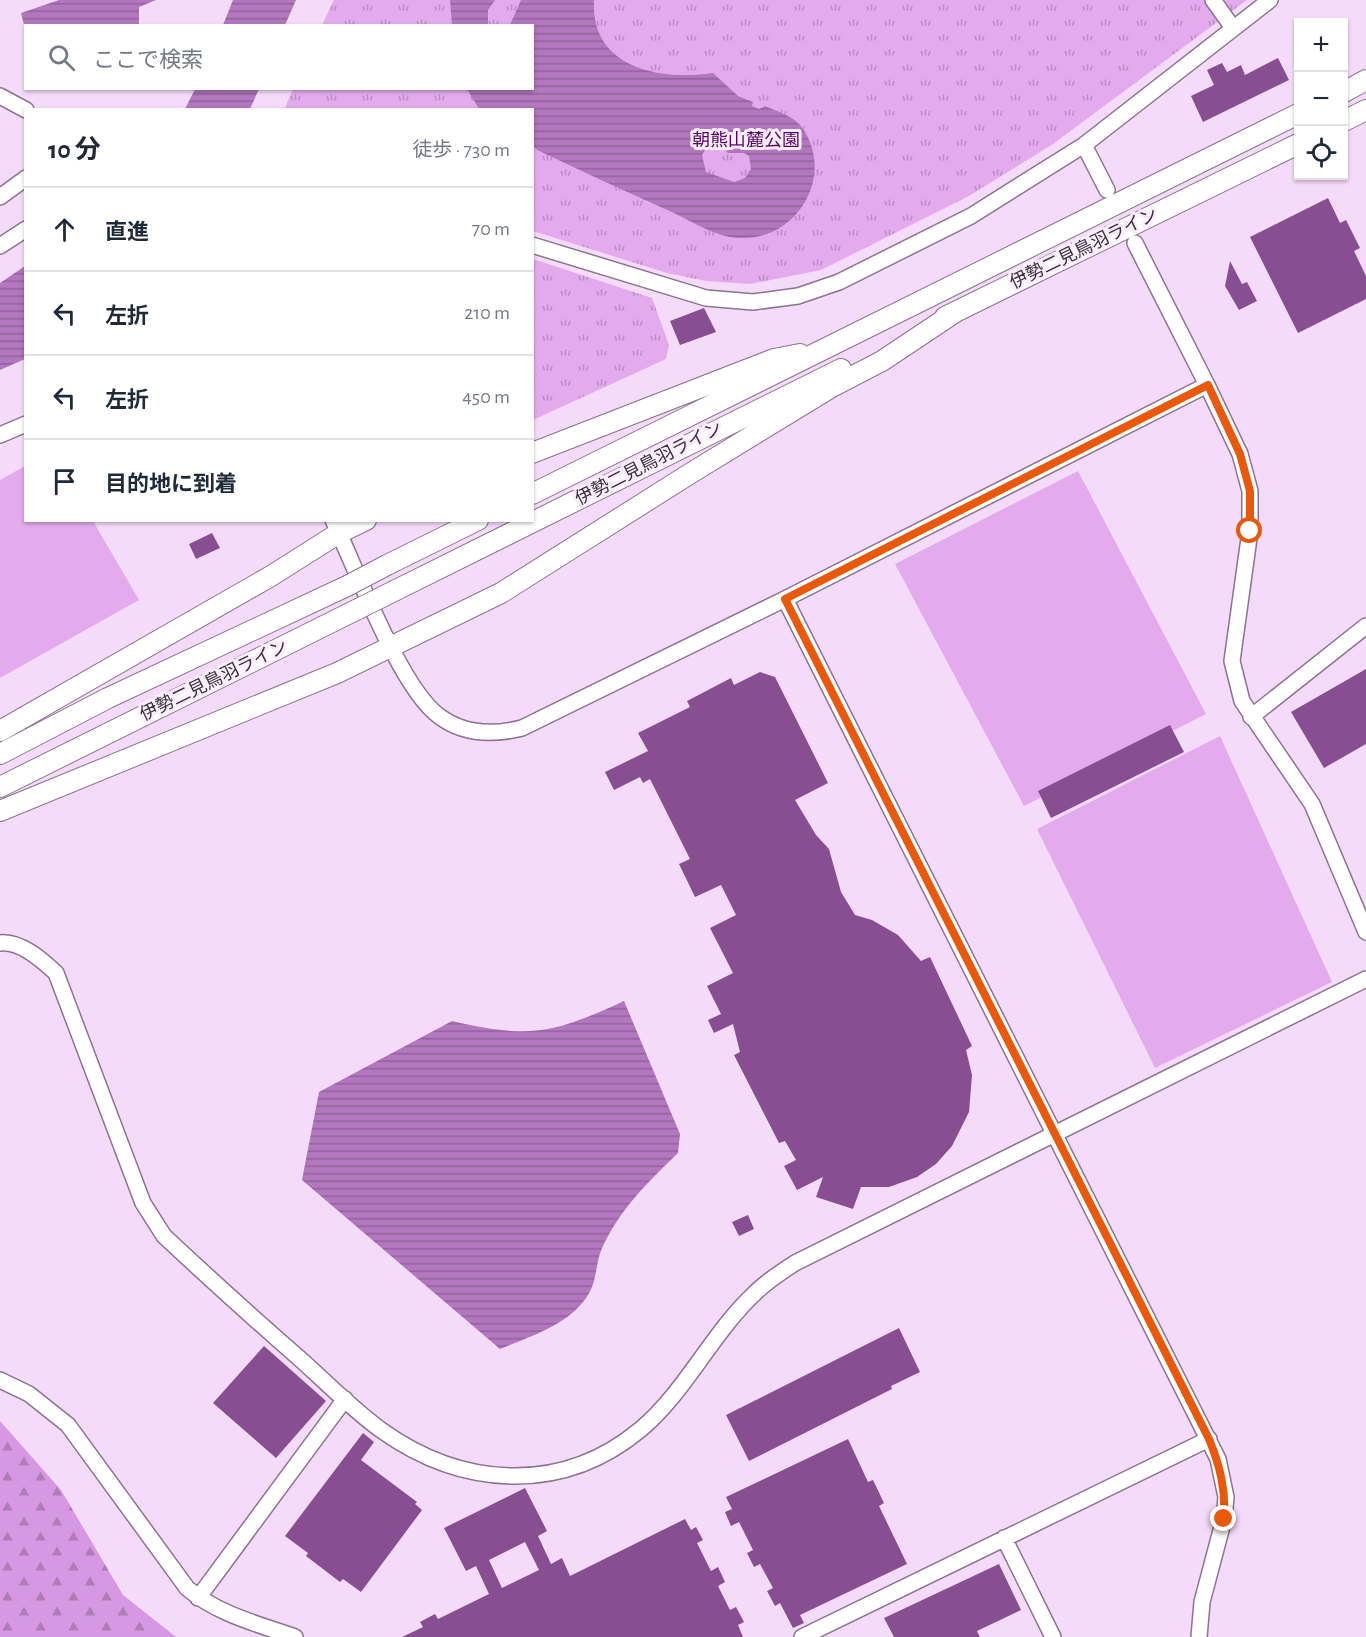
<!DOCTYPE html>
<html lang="ja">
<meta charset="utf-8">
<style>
body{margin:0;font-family:"Alegreya Sans","Noto Sans JP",sans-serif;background:#f6f6f7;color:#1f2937}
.controls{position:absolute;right:18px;top:18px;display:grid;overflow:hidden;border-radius:0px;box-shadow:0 2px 4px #0004}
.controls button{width:54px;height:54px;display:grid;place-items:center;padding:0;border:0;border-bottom:2px solid #e0e1e3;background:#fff;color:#1f2937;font:30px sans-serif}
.stop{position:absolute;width:18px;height:18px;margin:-14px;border:4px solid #ea580c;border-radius:50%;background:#fff}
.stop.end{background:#ea580c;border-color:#fff;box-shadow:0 2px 6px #0008}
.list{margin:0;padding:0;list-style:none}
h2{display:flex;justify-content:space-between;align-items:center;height:78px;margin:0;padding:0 24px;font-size:26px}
h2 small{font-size:20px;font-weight:400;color:#747a83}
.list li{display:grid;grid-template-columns:39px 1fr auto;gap:18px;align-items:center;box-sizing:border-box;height:84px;padding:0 24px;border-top:2px solid #e0e1e3}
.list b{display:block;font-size:22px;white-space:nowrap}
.list em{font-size:20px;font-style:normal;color:#747a83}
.icon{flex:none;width:33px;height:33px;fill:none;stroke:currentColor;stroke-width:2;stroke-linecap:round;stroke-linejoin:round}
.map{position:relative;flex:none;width:1366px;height:1637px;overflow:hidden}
.search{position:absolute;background:#fff;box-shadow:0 2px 4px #0004;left:24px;top:24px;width:510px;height:66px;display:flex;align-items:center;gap:15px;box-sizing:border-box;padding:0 21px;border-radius:0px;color:#747a83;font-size:22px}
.panel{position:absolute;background:#fff;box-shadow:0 2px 4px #0004;left:24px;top:108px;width:510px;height:414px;border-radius:0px}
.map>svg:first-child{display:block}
</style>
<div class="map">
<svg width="1366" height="1637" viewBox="0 0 1366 1637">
<defs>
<pattern id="forest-firs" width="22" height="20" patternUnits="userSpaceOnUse" patternTransform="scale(1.5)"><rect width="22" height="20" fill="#d698e2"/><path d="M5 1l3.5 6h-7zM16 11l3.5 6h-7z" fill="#af7cb8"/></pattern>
<pattern id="park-tufts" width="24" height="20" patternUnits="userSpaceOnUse" patternTransform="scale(1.5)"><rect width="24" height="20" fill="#e3abee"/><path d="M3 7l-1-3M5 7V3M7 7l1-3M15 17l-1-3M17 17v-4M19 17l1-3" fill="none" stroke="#b98cc2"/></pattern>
<pattern id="water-rules" width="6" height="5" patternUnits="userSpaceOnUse" patternTransform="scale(1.5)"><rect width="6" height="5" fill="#b277be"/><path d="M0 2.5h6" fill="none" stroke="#92629c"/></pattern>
</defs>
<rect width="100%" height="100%" fill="#f5dbfa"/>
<path fill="url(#forest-firs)" d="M 0,1421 L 61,1490 L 123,1595 L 176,1637 L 0,1637 Z"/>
<path fill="url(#park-tufts)" d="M 334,0 L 1247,0 L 1053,144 L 969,196 L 821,270 L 750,284 L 706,281 L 667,273 L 533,231 L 532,110 L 284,110 L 293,89 L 532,88 L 532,26 L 322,25 Z
M 533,259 L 652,298 L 669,345 L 666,359 L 533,420 Z"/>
<path fill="#e3abee" d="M 25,466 L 26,520 L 93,521 L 139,600 L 0,678 L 0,480 Z
M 1078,471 L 1206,714 L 1024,806 L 895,564 Z
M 1220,736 L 1332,982 L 1155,1068 L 1037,829 Z"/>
<path fill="url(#water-rules)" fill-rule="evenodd" d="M 59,0 L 156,0 L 139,7 L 139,25 L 26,26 L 25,29 L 21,13 Z
M 233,0 L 296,0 L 285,25 L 223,25 Z
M 450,0 L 495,0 L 488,10 L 488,25 L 452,25 Z
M 521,0 L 594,0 C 590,68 660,81 713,73 L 738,96 L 753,102 L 752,106 L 759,109 L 765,106 C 778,112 795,116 803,129 C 835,176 797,240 741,238 C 715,238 689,219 665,209 C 622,190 580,170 537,150 L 533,146 L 532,110 L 479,109 L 467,89 L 532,88 L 532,26 L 510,25 ZM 708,145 L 719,145 L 728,153 L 744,153 L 749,156 L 751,169 L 745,178 L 734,182 L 706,172 L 702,155 Z
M 195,89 L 195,88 L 259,89 L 250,109 L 185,109 Z
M 25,266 L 25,359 L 0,370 L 0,283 Z
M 624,1001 L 680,1134 L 678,1153 C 648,1182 621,1208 603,1246 C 594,1264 599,1283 583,1302 C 563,1327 528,1337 500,1349 L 302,1180 L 319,1092 L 452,1021 C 530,1039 552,1034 624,1001 Z"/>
<path fill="#874e92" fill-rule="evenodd" d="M 1278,58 L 1289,80 L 1203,122 L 1191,96 L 1214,85 L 1207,70 L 1222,63 L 1227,72 L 1241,65 L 1245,75 Z
M 1328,198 L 1340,223 L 1346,220 L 1360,248 L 1354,251 L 1366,276 L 1366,299 L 1298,333 L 1250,237 Z
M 1230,261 L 1242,284 L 1247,282 L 1257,301 L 1239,310 L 1225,286 Z
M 704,308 L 716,332 L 680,345 L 670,321 Z
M 212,533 L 220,548 L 196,559 L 189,544 Z
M 1366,669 L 1366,744 L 1324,768 L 1291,712 Z
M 760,672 L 775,677 L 828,783 L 795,800 L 816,835 L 829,849 L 841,892 L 855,915 L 872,920 L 898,935 L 921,961 L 930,957 L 972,1046 L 966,1050 L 972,1075 L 969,1112 L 952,1146 L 936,1164 L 917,1177 L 889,1187 L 861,1187 L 853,1209 L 816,1197 L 823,1177 L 797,1190 L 784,1166 L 796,1160 L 785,1141 L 779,1143 L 734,1055 L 740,1052 L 733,1024 L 714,1033 L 708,1020 L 721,1014 L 707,986 L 733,973 L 710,928 L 736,915 L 721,885 L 695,897 L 679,864 L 690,859 L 650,779 L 643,783 L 640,777 L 614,790 L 605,772 L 648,751 L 638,733 L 690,707 L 687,701 L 731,678 L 734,685 Z
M 1170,725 L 1184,752 L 1051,818 L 1038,791 Z
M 748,1215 L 754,1229 L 739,1236 L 732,1222 Z
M 899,1328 L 920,1372 L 891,1386 L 892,1389 L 749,1461 L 726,1415 Z
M 264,1346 L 326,1401 L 276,1458 L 213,1403 Z
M 363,1433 L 374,1442 L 361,1460 L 417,1502 L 415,1504 L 422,1510 L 361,1592 L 343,1579 L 340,1582 L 306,1556 L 308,1553 L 285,1536 Z
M 848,1439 L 868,1482 L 873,1480 L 884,1503 L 879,1506 L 907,1564 L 800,1615 L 804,1623 L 793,1628 L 780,1603 L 775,1606 L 767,1591 L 773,1588 L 760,1564 L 754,1567 L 747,1553 L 753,1550 L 739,1522 L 731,1526 L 725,1512 L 732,1509 L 726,1497 Z
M 525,1488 L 547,1531 L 538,1536 L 551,1564 L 562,1558 L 570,1576 L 685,1519 L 691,1530 L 696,1527 L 703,1540 L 697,1543 L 711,1571 L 718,1567 L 725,1582 L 718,1586 L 730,1610 L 736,1607 L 744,1622 L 738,1625 L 743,1637 L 402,1637 L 423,1627 L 420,1622 L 435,1614 L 438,1619 L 489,1594 L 476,1566 L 466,1571 L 444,1528 ZM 525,1542 L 539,1570 L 502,1588 L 489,1560 Z
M 999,1564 L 1021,1610 L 977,1631 L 980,1637 L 894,1637 L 884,1618 Z"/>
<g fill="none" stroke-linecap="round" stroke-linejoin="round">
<g stroke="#8b748f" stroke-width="18">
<path id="minor" d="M 1213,0 L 1233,28
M 0,96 L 26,110
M 1084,145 L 1107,190
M 0,197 L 26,178
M 1135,243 L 1207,385 L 1240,454 L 1250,491 L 1250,531 L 1232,661 L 1242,701 L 1312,804 L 1366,932
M 532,245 L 706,298 L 753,302 L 798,296 L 839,282 L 971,216 L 1084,145 L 1270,0
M 0,246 L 26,229
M 0,435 L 26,424
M 333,520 C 356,568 400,688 439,716 C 464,735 494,735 522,728 L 785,599 L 1207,385
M 785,599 L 1218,1459 L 1226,1497 L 1224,1519 L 1202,1602 L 1199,1637
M 1251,717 L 1366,626
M 0,943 C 21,941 42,960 56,973 L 143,1203 L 164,1236 C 208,1277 253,1318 299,1358 C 326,1382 352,1409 381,1430 C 462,1488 562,1495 641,1429 C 686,1391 712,1333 755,1293 C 767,1281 781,1272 795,1263 L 1366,979
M 0,1380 L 29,1394 L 68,1425 L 187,1588 C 217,1614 258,1624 295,1637
M 1004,1538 L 1053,1637
M 198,1598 L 345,1399
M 802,1637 L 1209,1439"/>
</g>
<g stroke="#8b748f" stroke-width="22">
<path id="major" d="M 1344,92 L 1366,80
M 1344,121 L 1366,110
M 945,317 L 1298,144
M 532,453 L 774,359 L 800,354
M 532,494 L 1298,114
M 387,565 L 478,520
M 396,590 L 841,369
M 0,731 L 271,576 L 339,533 L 366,520
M 0,754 L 108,698 L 347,586
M 0,787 L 358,609
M 0,811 L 337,673 L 501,593 L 691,473 L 830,388 L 882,361 L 957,311"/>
</g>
<use href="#minor" stroke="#fff" stroke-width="15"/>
<use href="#major" stroke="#fff" stroke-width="20"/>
<g stroke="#8b748f" stroke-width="22" stroke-linecap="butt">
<path id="major-bridge" d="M 347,586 L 387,565
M 358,609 L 396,590"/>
</g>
<use href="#major-bridge" stroke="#fff" stroke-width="20"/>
</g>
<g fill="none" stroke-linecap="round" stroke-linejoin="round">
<path stroke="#ea580c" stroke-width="8" d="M 1224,1519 C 1226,1490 1220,1466 1209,1439 L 785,599 L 1208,385 L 1240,454 L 1250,491 L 1250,531"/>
</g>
<g text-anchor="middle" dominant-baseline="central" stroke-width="6" stroke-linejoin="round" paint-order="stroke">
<g font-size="18" fill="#550462" stroke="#fcedff">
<text x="746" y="141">朝熊山麓公園</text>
</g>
<g font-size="18" fill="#3a303c" stroke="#fcedff">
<text transform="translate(1084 249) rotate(-26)">伊勢二見鳥羽ライン</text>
<text transform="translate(649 464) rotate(-27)">伊勢二見鳥羽ライン</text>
<text transform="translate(214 681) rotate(-26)">伊勢二見鳥羽ライン</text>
</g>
</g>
</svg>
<div class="controls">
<button>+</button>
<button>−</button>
<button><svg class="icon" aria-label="locate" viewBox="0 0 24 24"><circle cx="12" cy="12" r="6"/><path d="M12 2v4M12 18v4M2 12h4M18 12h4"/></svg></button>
</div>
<div class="stop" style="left:1250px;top:531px"></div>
<div class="stop end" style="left:1224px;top:1519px"></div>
<div class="search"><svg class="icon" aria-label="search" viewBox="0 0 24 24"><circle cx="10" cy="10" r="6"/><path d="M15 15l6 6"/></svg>ここで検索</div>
<section class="panel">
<h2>10 分<small>徒歩 · 730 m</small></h2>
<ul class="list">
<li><svg class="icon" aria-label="ahead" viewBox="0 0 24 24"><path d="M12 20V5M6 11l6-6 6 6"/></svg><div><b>直進</b></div><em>70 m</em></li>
<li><svg class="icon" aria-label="left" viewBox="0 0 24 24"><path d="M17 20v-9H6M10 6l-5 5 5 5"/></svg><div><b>左折</b></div><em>210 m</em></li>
<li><svg class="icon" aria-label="left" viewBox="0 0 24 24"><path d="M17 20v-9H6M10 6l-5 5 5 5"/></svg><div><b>左折</b></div><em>450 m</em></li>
<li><svg class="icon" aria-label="arrive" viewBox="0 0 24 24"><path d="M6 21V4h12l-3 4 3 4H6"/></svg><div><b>目的地に到着</b></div></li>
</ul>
</section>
</div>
